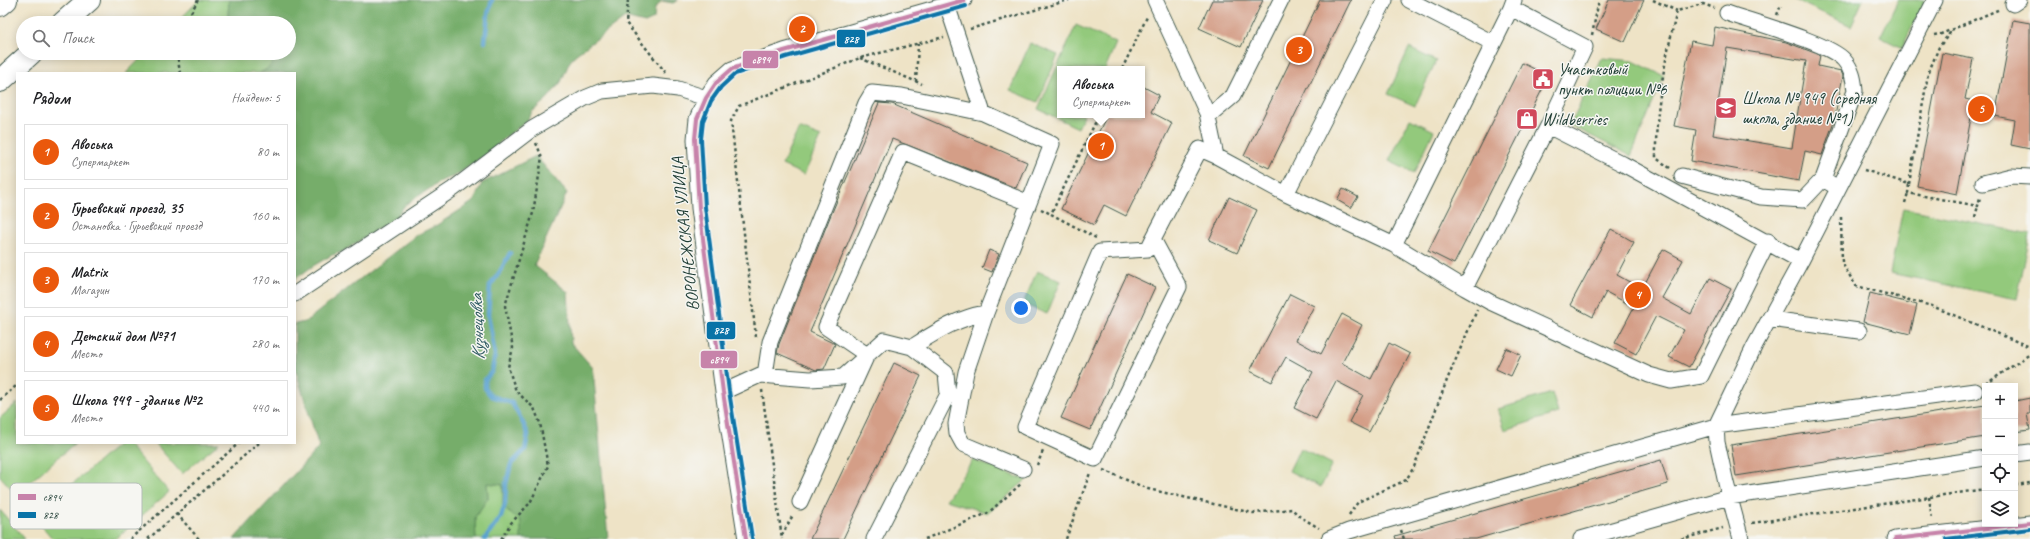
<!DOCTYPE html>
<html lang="ru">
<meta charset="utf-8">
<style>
body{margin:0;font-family:Caveat,sans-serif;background:#f6f6f6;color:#202124}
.controls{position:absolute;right:12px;bottom:12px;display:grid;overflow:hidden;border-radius:0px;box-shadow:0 2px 10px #0003}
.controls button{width:36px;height:36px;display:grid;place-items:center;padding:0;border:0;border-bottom:1px solid #e0e0e0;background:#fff;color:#202124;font:20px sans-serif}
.you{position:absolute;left:1021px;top:308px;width:14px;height:14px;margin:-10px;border:3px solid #fff;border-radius:50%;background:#1a73e8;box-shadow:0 0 0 6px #1a73e833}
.badge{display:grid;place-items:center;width:26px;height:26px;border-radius:50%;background:#ea580c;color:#fff;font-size:13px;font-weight:700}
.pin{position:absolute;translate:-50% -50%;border:2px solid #fff;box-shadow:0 1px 4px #0006}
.popup{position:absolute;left:1057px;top:66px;width:88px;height:52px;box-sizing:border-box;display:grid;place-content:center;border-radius:0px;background:#fff;filter:drop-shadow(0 1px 3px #0005);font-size:13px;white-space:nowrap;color:#757577}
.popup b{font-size:15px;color:#202124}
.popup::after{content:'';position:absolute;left:50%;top:100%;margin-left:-8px;border:8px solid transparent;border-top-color:#fff}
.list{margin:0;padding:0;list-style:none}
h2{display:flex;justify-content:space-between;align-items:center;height:52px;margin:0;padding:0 16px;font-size:17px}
h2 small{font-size:13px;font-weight:400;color:#757577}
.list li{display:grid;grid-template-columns:26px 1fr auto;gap:12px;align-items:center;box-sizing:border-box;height:56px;margin:0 8px 8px;padding:0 8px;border:1px solid #e0e0e0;border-radius:0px}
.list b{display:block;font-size:15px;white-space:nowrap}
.list p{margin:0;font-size:13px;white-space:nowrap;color:#757577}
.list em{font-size:13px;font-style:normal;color:#757577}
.icon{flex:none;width:22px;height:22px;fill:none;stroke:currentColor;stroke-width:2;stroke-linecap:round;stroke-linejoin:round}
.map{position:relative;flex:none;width:2030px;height:539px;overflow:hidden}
.search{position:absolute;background:#fff;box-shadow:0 2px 10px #0003;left:16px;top:16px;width:280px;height:44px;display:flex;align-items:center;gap:10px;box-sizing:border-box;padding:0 14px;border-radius:22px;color:#757577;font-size:15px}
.panel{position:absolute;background:#fff;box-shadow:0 2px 10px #0003;left:16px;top:72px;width:280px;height:372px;border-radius:0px}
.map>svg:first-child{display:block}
</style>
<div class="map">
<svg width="2030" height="539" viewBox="0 0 2030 539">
<rect width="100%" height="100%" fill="#f6f6f2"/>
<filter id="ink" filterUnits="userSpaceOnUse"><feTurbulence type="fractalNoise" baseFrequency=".025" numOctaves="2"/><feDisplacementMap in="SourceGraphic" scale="8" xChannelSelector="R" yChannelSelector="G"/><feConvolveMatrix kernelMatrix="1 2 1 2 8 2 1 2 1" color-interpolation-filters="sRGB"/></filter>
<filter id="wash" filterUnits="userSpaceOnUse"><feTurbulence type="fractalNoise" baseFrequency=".012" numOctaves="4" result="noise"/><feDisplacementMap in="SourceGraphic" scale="16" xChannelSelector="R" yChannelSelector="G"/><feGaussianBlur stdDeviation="0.9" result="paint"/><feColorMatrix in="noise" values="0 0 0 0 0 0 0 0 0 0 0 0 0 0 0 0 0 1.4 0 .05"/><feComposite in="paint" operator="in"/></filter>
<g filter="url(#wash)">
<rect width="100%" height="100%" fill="#eee3c6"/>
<path fill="#93c97b" stroke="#598358" d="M 199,0 L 229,0 L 228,15 L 234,23 L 176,23 Z
M 1795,0 L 1863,0 L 1851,26 Z
M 1898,0 L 1925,0 L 1902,48 L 1880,37 Z
M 1076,25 L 1116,43 L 1105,69 L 1060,69 L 1060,115 L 1084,115 L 1078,128 L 1038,109 Z
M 1030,43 L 1058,55 L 1038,102 L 1010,90 Z
M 1409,48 L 1436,61 L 1415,106 L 1388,94 Z
M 146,53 L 277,53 C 276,62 268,70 259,73 L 126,73 Z
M 1602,58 L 1633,61 L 1664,76 L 1631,156 L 1570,125 Z
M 1410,119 L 1434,131 L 1414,173 L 1389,161 Z
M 799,128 L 821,137 L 804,175 L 782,165 Z
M 1903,208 L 2030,234 L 2017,299 L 1890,273 Z
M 1037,271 L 1061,281 L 1047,314 L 1023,304 Z
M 1552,393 L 1558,413 L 1505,430 L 1498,409 Z
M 17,403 L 17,443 L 75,443 L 16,494 L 0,476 L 0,418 Z
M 120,443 L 127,443 L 169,492 L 115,539 L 53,539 L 34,517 Z
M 155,443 L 219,443 L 182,474 Z
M 1300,448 L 1332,464 L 1321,487 L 1289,471 Z
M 973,460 L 1026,480 L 988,513 L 946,500 Z
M 487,483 L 503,485 L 503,508 L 521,521 L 523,538 L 521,539 L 475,539 L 475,517 L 488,498 Z
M 0,510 L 25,539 L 0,539 Z"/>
<path fill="#76ad6b" stroke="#4a7550" d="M 229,0 L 678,0 L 673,3 L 662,1 L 655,8 L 654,19 L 645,23 L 625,18 L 575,55 L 569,63 L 561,82 L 548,98 L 532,112 L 527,121 L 502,140 L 495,148 L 455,176 L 443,180 L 406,204 L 395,218 L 342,252 L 332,255 L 313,266 L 295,279 L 295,73 L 259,73 C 268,70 276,62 277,53 L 289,53 L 289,23 L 234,23 L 228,15 Z
M 536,156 L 567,193 L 534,265 L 568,292 L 571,343 L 593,368 L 608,539 L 521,539 L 521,521 L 503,508 L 503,485 L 487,483 L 488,498 L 475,517 L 476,539 L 234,539 L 319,447 L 295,368 L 295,324 L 305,322 L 415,236 L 437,225 L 474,201 L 482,183 Z"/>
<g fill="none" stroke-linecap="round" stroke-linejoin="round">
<path stroke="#59a1cf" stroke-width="4.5" d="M 485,42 L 488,14 L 492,0
M 485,539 L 501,517 L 505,504 L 506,484 L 511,464 L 525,450 L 528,434 L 522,421 L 512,403 L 491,396 L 485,388 L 485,380 L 492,371 L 495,355 L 488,315 L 490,286 L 501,270 L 510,253"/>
</g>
<g id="blocks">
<path fill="#d49e87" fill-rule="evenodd" d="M 1212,0 L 1263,0 L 1241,47 L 1199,28 Z
M 1320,0 L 1351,0 L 1269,168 L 1244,156 Z
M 1609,0 L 1644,0 L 1625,42 L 1596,29 Z
M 2013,20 L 2030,23 L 2030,149 L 2011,145 L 2015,120 L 1995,116 Z
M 1715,27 L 1786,42 L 1820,55 L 1818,66 L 1841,71 L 1843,76 L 1834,121 L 1822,155 L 1805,151 L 1799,181 L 1691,161 L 1696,130 L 1674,126 L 1691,41 L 1712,45 ZM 1727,48 L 1806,61 L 1792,148 L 1713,135 Z
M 1942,53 L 1973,59 L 1965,99 L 1974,101 L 1957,194 L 1917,186 Z
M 1522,63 L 1549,76 L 1454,264 L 1428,251 Z
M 1142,86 L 1159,95 L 1151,112 L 1172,123 L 1126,216 L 1104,205 L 1094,225 L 1061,209 L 1107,115 L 1142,115 Z
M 879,103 L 892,104 L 1027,162 L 1016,188 L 892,139 L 810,332 L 835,344 L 824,369 L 816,370 L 777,353 L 779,344 L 830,217 Z
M 1343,189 L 1358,197 L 1351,208 L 1337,200 Z
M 1229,197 L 1257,210 L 1237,253 L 1209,240 Z
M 1611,229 L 1634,242 L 1617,275 L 1642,289 L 1663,249 L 1683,260 L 1662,298 L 1691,314 L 1710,278 L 1731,289 L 1689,367 L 1669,357 L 1684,330 L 1656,316 L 1636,354 L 1615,343 L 1634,307 L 1606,292 L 1593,317 L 1570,305 Z
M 989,250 L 999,254 L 992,272 L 982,268 Z
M 1127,274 L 1155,287 L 1090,430 L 1061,418 Z
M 1870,293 L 1917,305 L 1910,334 L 1863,322 Z
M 1290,294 L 1314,306 L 1296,340 L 1321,354 L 1342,314 L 1362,325 L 1342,363 L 1371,379 L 1389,343 L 1410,354 L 1369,432 L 1349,422 L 1363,395 L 1336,381 L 1316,419 L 1294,408 L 1313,372 L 1286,357 L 1272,382 L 1250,371 Z
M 1506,348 L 1521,355 L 1511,376 L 1496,369 Z
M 894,363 L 921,376 L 888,444 L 843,539 L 810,539 Z
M 2030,398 L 2030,414 L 2027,414 L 2030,430 L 2015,432 L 2015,401 Z
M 1985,405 L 1985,437 L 1736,476 L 1731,445 Z
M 1661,460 L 1668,484 L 1476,539 L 1396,539 L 1395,536 Z"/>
</g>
</g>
<g filter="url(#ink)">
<use href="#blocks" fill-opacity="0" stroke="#3e564a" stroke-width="1"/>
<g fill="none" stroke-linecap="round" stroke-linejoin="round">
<g stroke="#3e564a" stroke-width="17">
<path id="minor" d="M 1155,0 L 1207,113 L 1216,156 L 1286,194 L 1394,245 L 1511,8
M 1409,0 L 1493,43
M 1514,0 L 1511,8 L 1585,47 L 1548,126 L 1623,164 L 1801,261
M 2013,4 L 2019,0
M 1727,13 C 1752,22 1829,43 1844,60 C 1852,69 1854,79 1855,91 L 1823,179 L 1838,188
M 1207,113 L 1214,112 L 1233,96 L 1281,0
M 1682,176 L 1761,197 L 1803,200 L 1823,179
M 1983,183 L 2011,176 L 2030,177
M 1286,194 L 1385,0
M 1153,239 L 1179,287 L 1095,459 L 1025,427 L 1100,252 L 1148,249 L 1153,239 L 1200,149 L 1216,156
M 1394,245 L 1465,288 L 1548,126
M 1465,288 L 1490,302 L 1649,375 L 1671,381 L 1701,376 L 1768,241
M 295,294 L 453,189 L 532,129 L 585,98 L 602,91 L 653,86 L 678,89 L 706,98
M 986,313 L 966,372 L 956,424 L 957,433 L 963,444 L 1023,469
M 1770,319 L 1859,331
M 912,347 C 936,332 957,318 986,313 L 1052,144 L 983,113 L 947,5
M 765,375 L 770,342 L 866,103 L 872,93 L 902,96 L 983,113
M 723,392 L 760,375 L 810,379 L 843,377 L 884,340 L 912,347 L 946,373 L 948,394 L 874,539
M 2015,454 L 2030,452
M 800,502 L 867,355 L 826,327 L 903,152 L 1029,203
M 746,539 L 723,392 L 699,208 L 695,139 L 697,119 L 706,98 L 716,83 L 732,69 L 784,51 L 964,0
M 1329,539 L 1349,531 L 1716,426 L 1975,391
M 1581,539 L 1729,497 L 1985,458
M 1741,539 L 1726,483 L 1717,442 L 1716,426 L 1755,345 L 1801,261 L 1935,0
M 1895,539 L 2030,523"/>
</g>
<g stroke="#3e564a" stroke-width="24">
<path id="highway" d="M 0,5 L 6,0
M 63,23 L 89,0
M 0,81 L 31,53"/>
</g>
<path stroke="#3e564a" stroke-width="2.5" stroke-dasharray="3 3" stroke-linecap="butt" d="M 628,0 L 626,23 L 666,73
M 1653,0 L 1677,11
M 1777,15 L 1781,5
M 185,23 L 198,0
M 970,29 L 1069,0
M 1592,35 L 1599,0
M 1934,35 L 1941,34 L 2000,9
M 177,53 L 180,73
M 860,58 L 922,84
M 1122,69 L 1147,17
M 916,82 L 918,44
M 1670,168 L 1656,158 C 1655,109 1665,59 1677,11 L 1703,4 L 1714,8
M 1864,170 L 1909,184 L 1908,193 L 1978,206 L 1980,197
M 1909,184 L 1928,74 L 1939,47 L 1953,29
M 1905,203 L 1908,193
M 1041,209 L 1051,214
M 1841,217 L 1842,263 L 1856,286 L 1932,306 L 2030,347
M 1975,217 L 1978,206
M 1096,238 L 1051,214 L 1099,115
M 756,337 L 731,121 L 739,106 L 860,58 L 944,37
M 1986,384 L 2030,354
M 762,390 L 782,539
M 0,400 L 17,385
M 1037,465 L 1043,451
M 1103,470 L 1148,489 L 1253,513 L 1292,509 L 1299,516 L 1319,528
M 2015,485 L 2030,483
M 1929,497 L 1932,519
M 177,514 L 199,539
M 1349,515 L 1358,502 L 1406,480 L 1414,467 L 1447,380 L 1477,310
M 1752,523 L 1985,489
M 1401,530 L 1404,539
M 782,535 L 793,515
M 130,539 L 239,443
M 148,539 L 259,443
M 501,539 L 511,523 L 530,503 L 548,466 L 540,423 L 534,408 L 516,391 L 508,367 L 513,348 L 505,306 L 533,213 L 542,157 L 536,143
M 925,539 L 988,513 L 1022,483
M 1066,539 L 1090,473
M 1681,539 L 1723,528"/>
<use href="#minor" stroke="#fff" stroke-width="15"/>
<use href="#highway" stroke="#fff" stroke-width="22"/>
<g stroke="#f6f6f2" stroke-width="7">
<path id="bus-1" d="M 746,539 L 723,392 L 699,208 L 695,139 L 697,119 L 706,98 L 716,83 L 732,69 L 784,51 L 964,0
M 1895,539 L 2030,523"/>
</g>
<g stroke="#f6f6f2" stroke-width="7">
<path id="bus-2" d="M 752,538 L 729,391 L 705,207 L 701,139 L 703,121 L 711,101 L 721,87 L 735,74 L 786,57 L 966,6
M 1946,539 L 2030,529"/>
</g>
<use href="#bus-1" stroke="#c783aa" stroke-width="4"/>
<use href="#bus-2" stroke="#0973a7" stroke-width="4"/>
</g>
</g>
<defs>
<g id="civic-square" transform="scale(1.15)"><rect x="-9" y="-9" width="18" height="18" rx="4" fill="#d1495b" stroke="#f6f6f2"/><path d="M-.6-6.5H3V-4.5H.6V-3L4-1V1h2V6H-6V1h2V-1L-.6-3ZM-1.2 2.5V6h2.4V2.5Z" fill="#fff"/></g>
<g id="school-square" transform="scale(1.15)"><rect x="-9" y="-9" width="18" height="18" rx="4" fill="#d1495b" stroke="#f6f6f2"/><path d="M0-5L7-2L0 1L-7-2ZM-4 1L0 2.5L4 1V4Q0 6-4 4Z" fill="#fff"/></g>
<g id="shop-square" transform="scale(1.15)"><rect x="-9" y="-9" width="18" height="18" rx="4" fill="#d1495b" stroke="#f6f6f2"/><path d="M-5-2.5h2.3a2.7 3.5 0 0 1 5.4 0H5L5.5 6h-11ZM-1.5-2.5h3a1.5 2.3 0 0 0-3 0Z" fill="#fff"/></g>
</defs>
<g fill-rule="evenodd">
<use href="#civic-square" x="1543" y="79"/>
<use href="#school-square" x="1726" y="108"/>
<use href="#shop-square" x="1527" y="119"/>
</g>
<g text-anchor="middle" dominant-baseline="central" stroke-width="3" stroke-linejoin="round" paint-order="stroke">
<g font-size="17" fill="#1f3d34" stroke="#f6f6f2" text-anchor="start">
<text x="1558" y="69">Участковый<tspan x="1558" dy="20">пункт полиции №6</tspan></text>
<text x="1742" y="98">Школа № 949 (средняя<tspan x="1742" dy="20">школа, здание №1)</tspan></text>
<text x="1542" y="119">Wildberries</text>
</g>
<g font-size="17" fill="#1f3d34" stroke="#f6f6f2">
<text transform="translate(685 234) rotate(-96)">ВОРОНЕЖСКАЯ УЛИЦА</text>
</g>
<g font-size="18" font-style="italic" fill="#305b62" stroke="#f6f6f2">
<text transform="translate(477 327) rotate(-92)">Кузнецовка</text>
</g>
</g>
<rect x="10" y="483" width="132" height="46" rx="6" fill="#f6f6f2" stroke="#b6beb9" stroke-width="1"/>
<rect x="18" y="494" width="18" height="6" fill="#c783aa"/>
<rect x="18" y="512" width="18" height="6" fill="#0973a7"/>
<g font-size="11" fill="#1f3d34">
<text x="43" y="501">с894</text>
<text x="43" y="519">828</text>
</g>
<g stroke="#f6f6f2" stroke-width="1.5">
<rect x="836" y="29" width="30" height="19" rx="4" fill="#0973a7"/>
<rect x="742" y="50" width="37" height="19" rx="4" fill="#c783aa"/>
<rect x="706" y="321" width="30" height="19" rx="4" fill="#0973a7"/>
<rect x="700" y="350" width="38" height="19" rx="4" fill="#c783aa"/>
</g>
<g font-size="11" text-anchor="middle" font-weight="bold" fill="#fff">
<text x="851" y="43">828</text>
<text x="761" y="63">с894</text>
<text x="721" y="334">828</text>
<text x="719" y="363">с894</text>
</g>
</svg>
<div class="controls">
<button>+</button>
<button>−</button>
<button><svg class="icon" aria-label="locate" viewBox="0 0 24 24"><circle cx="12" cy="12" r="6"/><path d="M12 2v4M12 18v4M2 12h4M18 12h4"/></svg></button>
<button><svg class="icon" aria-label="layers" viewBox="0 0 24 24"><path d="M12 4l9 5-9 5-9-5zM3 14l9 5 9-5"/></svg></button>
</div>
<div class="you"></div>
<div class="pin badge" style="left:1101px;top:146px">1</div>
<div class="popup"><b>Авоська</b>Супермаркет</div>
<div class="pin badge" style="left:802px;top:29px">2</div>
<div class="pin badge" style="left:1299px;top:50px">3</div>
<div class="pin badge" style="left:1638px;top:295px">4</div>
<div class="pin badge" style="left:1981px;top:109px">5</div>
<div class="search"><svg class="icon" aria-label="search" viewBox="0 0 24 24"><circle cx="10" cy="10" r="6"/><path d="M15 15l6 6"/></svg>Поиск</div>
<section class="panel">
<h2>Рядом<small>Найдено: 5</small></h2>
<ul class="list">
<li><span class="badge">1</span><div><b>Авоська</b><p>Супермаркет</p></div><em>80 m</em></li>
<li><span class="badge">2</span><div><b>Гурьевский проезд, 35</b><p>Остановка · Гурьевский проезд</p></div><em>160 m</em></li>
<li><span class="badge">3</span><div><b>Matrix</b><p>Магазин</p></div><em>170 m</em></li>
<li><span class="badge">4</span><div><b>Детский дом №71</b><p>Место</p></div><em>280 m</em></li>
<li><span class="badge">5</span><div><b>Школа 949 - здание №2</b><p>Место</p></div><em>440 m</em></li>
</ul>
</section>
</div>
